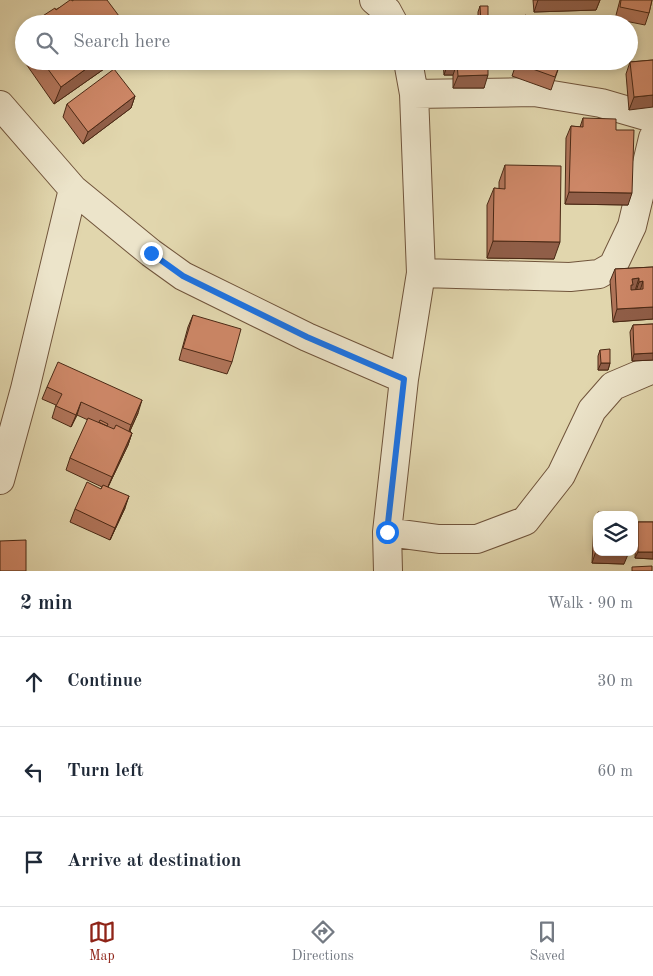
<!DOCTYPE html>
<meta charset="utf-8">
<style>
body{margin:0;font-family:"Old Standard TT",serif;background:#f2f2f3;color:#1f2937}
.controls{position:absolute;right:15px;bottom:15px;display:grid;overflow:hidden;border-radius:10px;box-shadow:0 2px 8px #0003}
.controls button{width:45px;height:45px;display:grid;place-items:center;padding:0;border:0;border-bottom:1px solid #e0e1e3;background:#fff;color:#1f2937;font:25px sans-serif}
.stop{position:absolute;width:15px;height:15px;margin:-11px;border:4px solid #1a73e8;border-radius:50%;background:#fff}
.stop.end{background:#1a73e8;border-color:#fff;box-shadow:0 1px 5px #0008}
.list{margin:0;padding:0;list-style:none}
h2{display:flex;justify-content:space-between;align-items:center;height:65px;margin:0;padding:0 20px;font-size:21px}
h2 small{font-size:16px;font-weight:400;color:#747a83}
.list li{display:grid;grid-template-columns:32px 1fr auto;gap:15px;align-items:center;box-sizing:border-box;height:90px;padding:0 20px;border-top:1px solid #e0e1e3}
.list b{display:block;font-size:19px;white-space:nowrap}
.list em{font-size:16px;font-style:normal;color:#747a83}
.icon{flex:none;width:28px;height:28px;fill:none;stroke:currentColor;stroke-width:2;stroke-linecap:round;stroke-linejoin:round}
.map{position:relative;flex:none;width:653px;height:571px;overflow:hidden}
.search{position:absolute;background:#fff;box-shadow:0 2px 8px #0003;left:15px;right:15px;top:15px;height:55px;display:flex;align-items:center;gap:12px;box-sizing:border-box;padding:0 18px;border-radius:28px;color:#747a83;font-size:19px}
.sheet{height:335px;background:#fff}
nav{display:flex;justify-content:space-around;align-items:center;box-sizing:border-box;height:70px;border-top:1px solid #e0e1e3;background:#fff;font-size:14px;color:#747a83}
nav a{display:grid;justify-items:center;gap:2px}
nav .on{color:#8f2418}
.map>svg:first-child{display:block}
</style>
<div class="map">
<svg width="653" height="571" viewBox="0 0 653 571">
<rect width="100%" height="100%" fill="#e1d6ad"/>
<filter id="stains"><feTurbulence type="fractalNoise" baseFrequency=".004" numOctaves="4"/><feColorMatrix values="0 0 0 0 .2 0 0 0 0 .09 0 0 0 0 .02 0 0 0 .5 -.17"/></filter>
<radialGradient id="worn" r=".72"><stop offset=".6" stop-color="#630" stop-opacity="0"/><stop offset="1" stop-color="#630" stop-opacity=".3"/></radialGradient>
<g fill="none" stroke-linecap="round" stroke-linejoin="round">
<g stroke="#70543b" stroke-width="30">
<path id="minor" d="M 374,0 L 387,11 L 394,24
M 414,94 L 534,92 L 601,103 L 653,118
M 0,105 L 73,189 L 151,253 L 183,276 L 307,337 L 404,379
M 421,273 L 570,277 L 599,274 L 613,266 L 632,226 L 653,138
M 0,480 L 25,389 L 73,189
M 387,532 L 439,539 L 477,539 L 525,521 L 561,475 L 592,410 L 613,386 L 653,369
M 388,571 L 387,532 L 404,379 L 421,273 L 414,94 L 408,61"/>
</g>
<use href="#minor" stroke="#ece4ca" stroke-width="28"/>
</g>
<path fill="#b07459" stroke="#4a2915" d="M 533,0 L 600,0 L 596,10 L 534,12 Z
M 620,0 L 652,0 L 649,13 L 645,25 L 615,19 Z
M 72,1 L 116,24 L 37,24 L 38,19 Z
M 480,6 L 488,24 L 478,23 L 478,12 Z
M 24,40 L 24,60 L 19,53 Z
M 653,60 L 629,110 L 626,74 L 630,62 Z
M 24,61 L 114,61 L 114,62 L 54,104 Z
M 443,61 L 488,61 L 484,88 L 453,88 L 453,75 L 444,75 Z
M 517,61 L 561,61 L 551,90 L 512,76 Z
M 135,96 L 131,108 L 83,144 L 63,117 L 67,104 Z
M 583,118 L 616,130 L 628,205 L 565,204 L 566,138 L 571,126 L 580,127 Z
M 505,165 L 554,259 L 487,258 L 487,205 L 494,188 L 499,189 L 499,182 Z
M 653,267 L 653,319 L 613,322 L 610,281 L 615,269 Z
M 193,315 L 232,362 L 227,374 L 179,360 L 188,327 Z
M 653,324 L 653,360 L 632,361 L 630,332 L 633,325 Z
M 600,350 L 610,363 L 608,370 L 598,370 L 598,356 Z
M 47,387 L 138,413 L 130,431 L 132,433 L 128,445 L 108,487 L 125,508 L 110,540 L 70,522 L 75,509 L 101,489 L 102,487 L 66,470 L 70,458 L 88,420 L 77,415 L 71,427 L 52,418 L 56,405 L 42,399 Z
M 597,516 L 597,552 L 624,564 L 592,563 L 594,524 Z
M 638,522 L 653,522 L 653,559 L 635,558 L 636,529 Z"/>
<path fill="#905e48" stroke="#4a2915" d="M 538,0 L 600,0 L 596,10 L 534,12 Z
M 119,16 L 116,24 L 108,24 Z
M 97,61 L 114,61 L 114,62 L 54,104 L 61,87 Z
M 448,63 L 457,63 L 453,75 L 444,75 Z
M 488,75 L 484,88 L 453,88 L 458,76 Z
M 653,95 L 653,107 L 629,110 L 634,97 Z
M 135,96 L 131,108 L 83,144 L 88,132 Z
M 569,192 L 632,193 L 628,205 L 565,204 Z
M 493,241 L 560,242 L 554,259 L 487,258 Z
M 639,278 L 635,291 L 628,291 L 632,279 Z
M 643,281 L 639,294 L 635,294 L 639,282 Z
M 653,307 L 653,319 L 613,322 L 617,309 Z
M 653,353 L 653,360 L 632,361 L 634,354 Z
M 601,363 L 610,363 L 608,370 L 598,370 Z
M 142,400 L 138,413 L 127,437 L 131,425 Z
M 81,402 L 77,415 L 71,427 L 76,415 Z
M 132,433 L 128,445 L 107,489 L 112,477 Z
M 129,496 L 125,508 L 110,540 L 115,528 Z
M 596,551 L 597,552 L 629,552 L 624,564 L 592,563 Z
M 638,552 L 653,552 L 653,559 L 635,558 Z"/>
<path fill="#cd8767" stroke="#4a2915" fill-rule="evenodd" d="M 70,0 L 72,0 L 72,1 L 74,0 L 107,0 L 119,16 L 108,24 L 42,24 L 38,19 L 55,8 L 56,10 Z
M 621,0 L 652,0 L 649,13 L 620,7 Z
M 480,6 L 488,6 L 488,24 L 481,24 Z
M 525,15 L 549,24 L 522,24 Z
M 480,22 L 480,24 L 447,24 L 447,23 Z
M 653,60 L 653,95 L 634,97 L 630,62 Z
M 42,61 L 97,61 L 61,87 Z
M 448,61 L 488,61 L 488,75 L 458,76 L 457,63 L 448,63 Z
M 517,61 L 561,61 L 555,77 L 516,63 Z
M 114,69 L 135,96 L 88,132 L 67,104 Z
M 583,118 L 616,119 L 616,130 L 634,130 L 632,193 L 569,192 L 571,126 L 583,127 Z
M 505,165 L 561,166 L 560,242 L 493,241 L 494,188 L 505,189 Z
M 653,267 L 653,307 L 617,309 L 615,269 ZM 639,278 L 639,282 L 643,281 L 643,289 L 631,290 L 631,285 L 633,285 L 632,279 Z
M 193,315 L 241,329 L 232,362 L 183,348 Z
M 653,324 L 653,353 L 634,354 L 633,325 Z
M 610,349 L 610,363 L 601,363 L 600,350 Z
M 58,362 L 142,400 L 131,425 L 81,402 L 76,415 L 56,406 L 62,394 L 47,387 Z
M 88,418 L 114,429 L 116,425 L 132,433 L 112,477 L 70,458 Z
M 100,420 L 108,424 L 107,426 L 99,422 Z
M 87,482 L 101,489 L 103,485 L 129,496 L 115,528 L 75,509 Z
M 598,512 L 630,513 L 630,515 L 598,515 Z
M 638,522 L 653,522 L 653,552 L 638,552 Z
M 26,540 L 26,571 L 0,571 L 0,541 Z
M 652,566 L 652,571 L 632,571 L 632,567 Z"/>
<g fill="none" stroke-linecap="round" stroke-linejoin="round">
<path stroke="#1a73e8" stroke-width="6" d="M 151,253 L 183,276 L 307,337 L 404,379 L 387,532"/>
</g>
<rect width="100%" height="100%" filter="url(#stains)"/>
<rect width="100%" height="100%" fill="url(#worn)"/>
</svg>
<div class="controls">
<button><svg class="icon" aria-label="layers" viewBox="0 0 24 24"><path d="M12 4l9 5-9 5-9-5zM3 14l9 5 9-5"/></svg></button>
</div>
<div class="stop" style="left:387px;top:532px"></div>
<div class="stop end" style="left:151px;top:253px"></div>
<div class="search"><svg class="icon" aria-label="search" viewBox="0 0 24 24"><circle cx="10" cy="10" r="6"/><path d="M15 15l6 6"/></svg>Search here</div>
</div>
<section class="sheet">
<h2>2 min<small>Walk · 90 m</small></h2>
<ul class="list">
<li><svg class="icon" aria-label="ahead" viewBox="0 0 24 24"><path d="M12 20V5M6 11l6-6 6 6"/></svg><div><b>Continue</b></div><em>30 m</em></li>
<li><svg class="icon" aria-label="left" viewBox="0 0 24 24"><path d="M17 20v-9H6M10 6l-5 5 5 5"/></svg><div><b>Turn left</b></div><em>60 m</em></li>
<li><svg class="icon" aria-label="arrive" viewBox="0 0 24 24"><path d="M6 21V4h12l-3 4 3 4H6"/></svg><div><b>Arrive at destination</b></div></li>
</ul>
</section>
<nav>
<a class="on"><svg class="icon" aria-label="map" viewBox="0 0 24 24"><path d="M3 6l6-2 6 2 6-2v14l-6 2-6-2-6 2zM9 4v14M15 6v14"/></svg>Map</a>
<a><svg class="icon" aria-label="directions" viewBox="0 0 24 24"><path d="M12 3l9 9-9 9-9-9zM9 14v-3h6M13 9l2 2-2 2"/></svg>Directions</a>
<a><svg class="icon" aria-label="saved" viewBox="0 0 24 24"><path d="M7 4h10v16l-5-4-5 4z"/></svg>Saved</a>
</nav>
